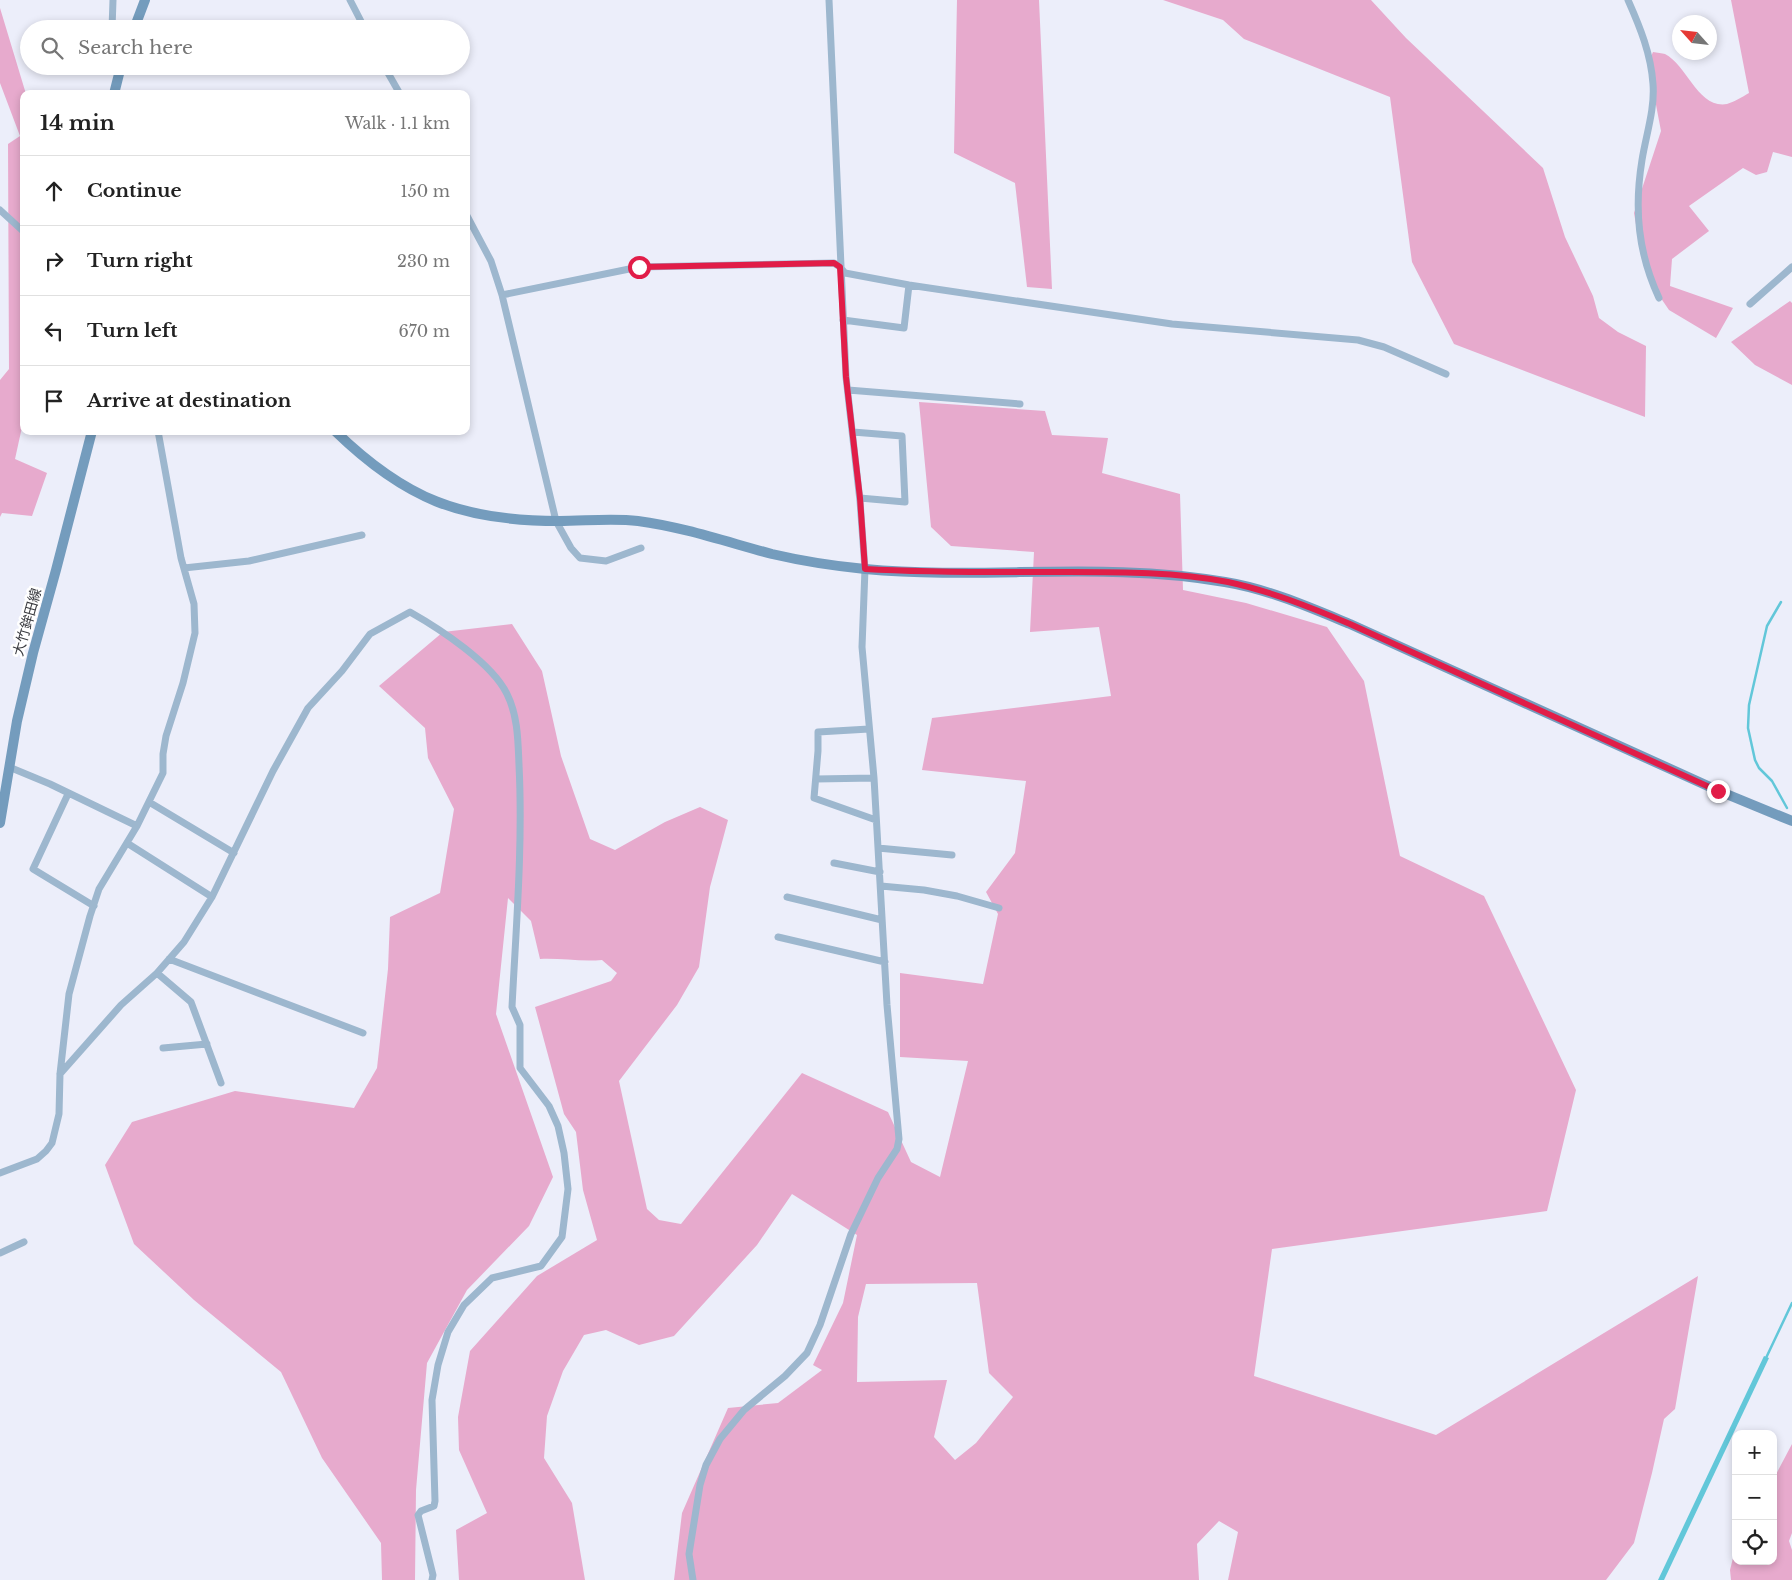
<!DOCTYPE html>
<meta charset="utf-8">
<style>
body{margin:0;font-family:"Libre Baskerville","Noto Sans JP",serif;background:#f6f6f6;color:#222}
.controls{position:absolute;right:15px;bottom:15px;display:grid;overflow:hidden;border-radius:10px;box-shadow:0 2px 8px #0003}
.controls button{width:45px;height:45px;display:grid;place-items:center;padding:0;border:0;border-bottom:1px solid #e0e0e0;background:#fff;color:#222;font:25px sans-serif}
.compass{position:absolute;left:1672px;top:15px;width:45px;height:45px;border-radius:50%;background:#fff;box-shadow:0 2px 8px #0003;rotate:297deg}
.stop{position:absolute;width:15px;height:15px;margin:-11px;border:4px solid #e11d48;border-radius:50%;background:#fff}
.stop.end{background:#e11d48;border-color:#fff;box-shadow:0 1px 5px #0008}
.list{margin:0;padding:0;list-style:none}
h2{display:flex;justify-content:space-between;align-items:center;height:65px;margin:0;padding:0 20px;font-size:21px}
h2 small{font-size:16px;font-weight:400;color:#767676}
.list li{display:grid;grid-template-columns:32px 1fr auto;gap:15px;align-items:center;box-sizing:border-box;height:70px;padding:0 20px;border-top:1px solid #e0e0e0}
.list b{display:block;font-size:19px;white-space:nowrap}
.list em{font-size:16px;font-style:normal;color:#767676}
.icon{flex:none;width:28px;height:28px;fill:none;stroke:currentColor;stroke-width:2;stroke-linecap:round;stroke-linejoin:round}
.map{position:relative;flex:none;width:1792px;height:1580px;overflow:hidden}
.search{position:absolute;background:#fff;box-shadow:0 2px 8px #0003;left:20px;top:20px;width:450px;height:55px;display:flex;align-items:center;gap:12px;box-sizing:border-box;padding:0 18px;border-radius:28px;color:#767676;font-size:19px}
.panel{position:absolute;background:#fff;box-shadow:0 2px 8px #0003;left:20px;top:90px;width:450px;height:345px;border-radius:10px}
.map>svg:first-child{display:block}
</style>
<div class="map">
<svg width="1792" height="1580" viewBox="0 0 1792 1580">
<rect width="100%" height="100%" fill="#eceefa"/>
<path fill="#e7aacd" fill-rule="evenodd" d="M 957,0 L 1039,0 L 1052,289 L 1027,287 L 1015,183 L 954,153 Z
M 1163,0 L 1371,0 L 1406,38 L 1543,168 L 1565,237 L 1593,296 L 1599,318 L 1618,332 L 1646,346 L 1645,417 L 1454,344 L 1412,262 L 1390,97 L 1244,39 L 1223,20 Z
M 1731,0 L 1792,0 L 1792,157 L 1773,152 L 1767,172 L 1756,175 L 1743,168 L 1689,206 L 1709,231 L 1672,259 L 1670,286 L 1733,308 L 1716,338 L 1669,310 L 1656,291 L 1642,259 L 1634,213 L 1661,131 L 1648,63 L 1653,52 C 1657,53 1662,53 1665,54 C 1687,65 1698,109 1727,104 C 1734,102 1742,97 1749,93 Z
M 0,8 L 26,94 L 24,94 L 24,418 L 15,459 L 47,473 L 32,516 L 2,513 L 0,517 L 0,380 L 9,369 L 8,144 L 20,136 L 0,83 Z
M 1790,301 L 1792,303 L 1792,385 L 1755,365 L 1731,342 Z
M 919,402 L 1045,411 L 1052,435 L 1108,438 L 1102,473 L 1180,494 L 1183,590 L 1246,603 L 1327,627 L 1364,681 L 1400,856 L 1484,896 L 1576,1090 L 1547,1211 L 1272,1249 L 1254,1376 L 1436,1435 L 1698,1276 L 1675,1409 L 1664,1419 L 1652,1473 L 1634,1543 L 1606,1580 L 1228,1580 L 1238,1532 L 1219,1521 L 1197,1544 L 1199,1580 L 674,1580 L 682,1513 L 728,1408 L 778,1403 L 822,1370 L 813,1365 L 843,1303 L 857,1235 L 792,1194 L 757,1245 L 674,1336 L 639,1345 L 606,1330 L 584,1335 L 563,1371 L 547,1416 L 544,1458 L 572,1503 L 585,1580 L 459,1580 L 456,1530 L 487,1513 L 459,1450 L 458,1417 L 470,1351 L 537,1276 L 597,1240 L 583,1190 L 576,1132 L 564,1114 L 535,1007 L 611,981 L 617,973 L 602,960 C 581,962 561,958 540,959 L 531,921 L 508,898 L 496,1014 L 553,1177 L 529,1226 L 467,1290 L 427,1363 L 416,1490 L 415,1580 L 382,1580 L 381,1543 L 322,1458 L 281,1372 L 194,1300 L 134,1244 L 105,1165 L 132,1122 L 235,1091 L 354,1108 L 377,1068 L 388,969 L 390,917 L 440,893 L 454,809 L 428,758 L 425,728 L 379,686 L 443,632 L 512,624 L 542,671 L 561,756 L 590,839 L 615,850 L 665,822 L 700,807 L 728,820 L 710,887 L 699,967 L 677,1005 L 619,1081 L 647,1209 L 659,1220 L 681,1224 L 802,1073 L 888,1112 L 911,1162 L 940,1177 L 968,1061 L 900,1057 L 900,973 L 983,984 L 998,914 L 986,892 L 1015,853 L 1026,781 L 922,770 L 932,718 L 1111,696 L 1099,627 L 1030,632 L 1034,552 L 951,546 L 931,527 ZM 977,1283 L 989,1373 L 1013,1397 L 976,1443 L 955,1460 L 934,1437 L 947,1380 L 857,1382 L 858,1317 L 866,1284 Z
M 1792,1444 L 1792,1533 L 1789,1541 L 1792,1550 L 1792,1580 L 1731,1580 L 1730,1570 L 1736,1546 L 1736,1561 L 1773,1561 L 1773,1480 Z"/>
<path fill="#62c7d9" d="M 1764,1356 L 1769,1358 L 1664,1580 L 1658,1580 Z"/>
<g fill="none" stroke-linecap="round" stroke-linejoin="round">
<path stroke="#62c7d9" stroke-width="2.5" d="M 1781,602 L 1767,626 L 1749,705 L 1748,728 L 1755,760 L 1759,768 L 1772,781 L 1787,808
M 1766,1358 L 1792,1303"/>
<path stroke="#9db7ce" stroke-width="7" d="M 350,0 L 365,29
M 1628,0 C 1640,27 1651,54 1653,84 C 1655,109 1646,135 1642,160 C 1634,209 1638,253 1659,298
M 112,29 L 113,0
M 384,66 L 400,94
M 0,210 L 24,232
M 466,214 L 491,261 L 502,295 L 556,521 L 571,548 L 580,558 L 606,561 L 641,548
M 502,295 L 639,267 L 834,263 L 840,267 L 845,273 L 909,285 L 1172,324 L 1358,340 L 1384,347 L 1446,374
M 1750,304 L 1792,267
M 843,320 L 904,328 L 909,285
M 848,390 L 1020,404
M 853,432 L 902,436 L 905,502 L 860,498
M 184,568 L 249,561 L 362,535
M 869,729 L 818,732 L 818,751 L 814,798 L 876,820
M 9,767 L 50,784 L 137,826
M 816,779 L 874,778
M 68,794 L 33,869 L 94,906
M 149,802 L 234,853
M 127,843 L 212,897
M 878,848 L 952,855
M 834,863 L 880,872
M 881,886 L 924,890 L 957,896 L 999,908
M 787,897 L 882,920
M 778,937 L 885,962
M 169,959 L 363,1033
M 157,973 L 191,1002 L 221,1083
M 163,1048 L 207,1044
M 60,1074 L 121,1005 L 157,973 L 184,942 L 212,897 L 273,771 L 308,708 L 342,671 L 370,634 L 410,612 C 440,629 492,663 507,694 C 518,716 518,741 519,765 C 523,845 516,927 512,1007 L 520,1025 L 520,1068 L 549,1106 L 558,1126 L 564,1153 L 568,1189 L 562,1237 L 541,1266 L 492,1278 L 464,1305 L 448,1332 L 438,1365 L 432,1400 L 435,1501 L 434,1506 L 421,1511 L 418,1515 L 433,1575 L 432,1580
M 0,1173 L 37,1159 L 46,1151 L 52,1143 L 59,1114 L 60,1074 L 69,994 L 90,916 L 99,889 L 137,826 L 163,773 L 163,754 L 166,736 L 183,683 L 195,633 L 194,604 L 181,558 L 158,431
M 0,1253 L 24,1242
M 693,1580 L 689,1554 L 700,1485 L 706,1465 L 720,1439 L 744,1410 L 785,1376 L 807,1353 L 820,1325 L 851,1234 L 878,1178 L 897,1149 L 899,1139 L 887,1005 L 874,778 L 862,647 L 865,569 L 860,501 L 846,377 L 829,0"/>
<path stroke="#749cbd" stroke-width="10" d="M 134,29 L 145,0
M 114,94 L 121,66
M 335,431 C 405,499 461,521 559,521 C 585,521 612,518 638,521 C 683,527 727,542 772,554 C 802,561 834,566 865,569 C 985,580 1106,561 1225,582 C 1268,589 1309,607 1350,624 L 1719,791 L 1792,821
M 0,823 L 17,721 L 33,653 L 56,570 L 92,431"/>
</g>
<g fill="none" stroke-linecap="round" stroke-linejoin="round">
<path stroke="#e11d48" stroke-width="6" d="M 639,267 L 834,263 L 840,267 L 846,377 L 860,498 L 865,569 C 933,573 1001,572 1069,572 C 1122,572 1176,572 1228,582 C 1270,591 1310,607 1350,624 L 1718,791"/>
</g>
<g text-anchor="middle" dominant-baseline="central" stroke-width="5" stroke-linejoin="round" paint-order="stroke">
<g font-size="14" fill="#3a3b40" stroke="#fff">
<text transform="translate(27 622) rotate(-74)">大竹鉾田線</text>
</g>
</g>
</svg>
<div class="controls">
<button>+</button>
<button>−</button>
<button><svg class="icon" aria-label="locate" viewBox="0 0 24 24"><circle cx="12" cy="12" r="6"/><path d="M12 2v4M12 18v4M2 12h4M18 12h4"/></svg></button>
</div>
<svg class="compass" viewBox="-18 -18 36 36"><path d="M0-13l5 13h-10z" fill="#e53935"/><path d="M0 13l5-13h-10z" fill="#767676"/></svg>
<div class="stop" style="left:639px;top:267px"></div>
<div class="stop end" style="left:1718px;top:791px"></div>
<div class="search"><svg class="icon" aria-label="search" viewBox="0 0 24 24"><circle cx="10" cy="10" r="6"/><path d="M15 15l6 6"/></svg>Search here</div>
<section class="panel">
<h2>14 min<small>Walk · 1.1 km</small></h2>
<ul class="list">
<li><svg class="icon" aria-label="ahead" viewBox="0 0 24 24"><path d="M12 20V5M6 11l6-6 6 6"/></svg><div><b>Continue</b></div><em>150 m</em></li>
<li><svg class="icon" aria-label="right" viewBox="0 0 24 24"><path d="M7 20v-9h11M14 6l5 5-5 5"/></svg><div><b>Turn right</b></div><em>230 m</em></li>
<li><svg class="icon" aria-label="left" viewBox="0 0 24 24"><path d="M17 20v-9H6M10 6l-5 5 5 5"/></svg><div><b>Turn left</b></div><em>670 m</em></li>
<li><svg class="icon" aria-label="arrive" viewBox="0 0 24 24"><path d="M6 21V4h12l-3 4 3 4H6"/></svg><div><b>Arrive at destination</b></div></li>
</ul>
</section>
</div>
